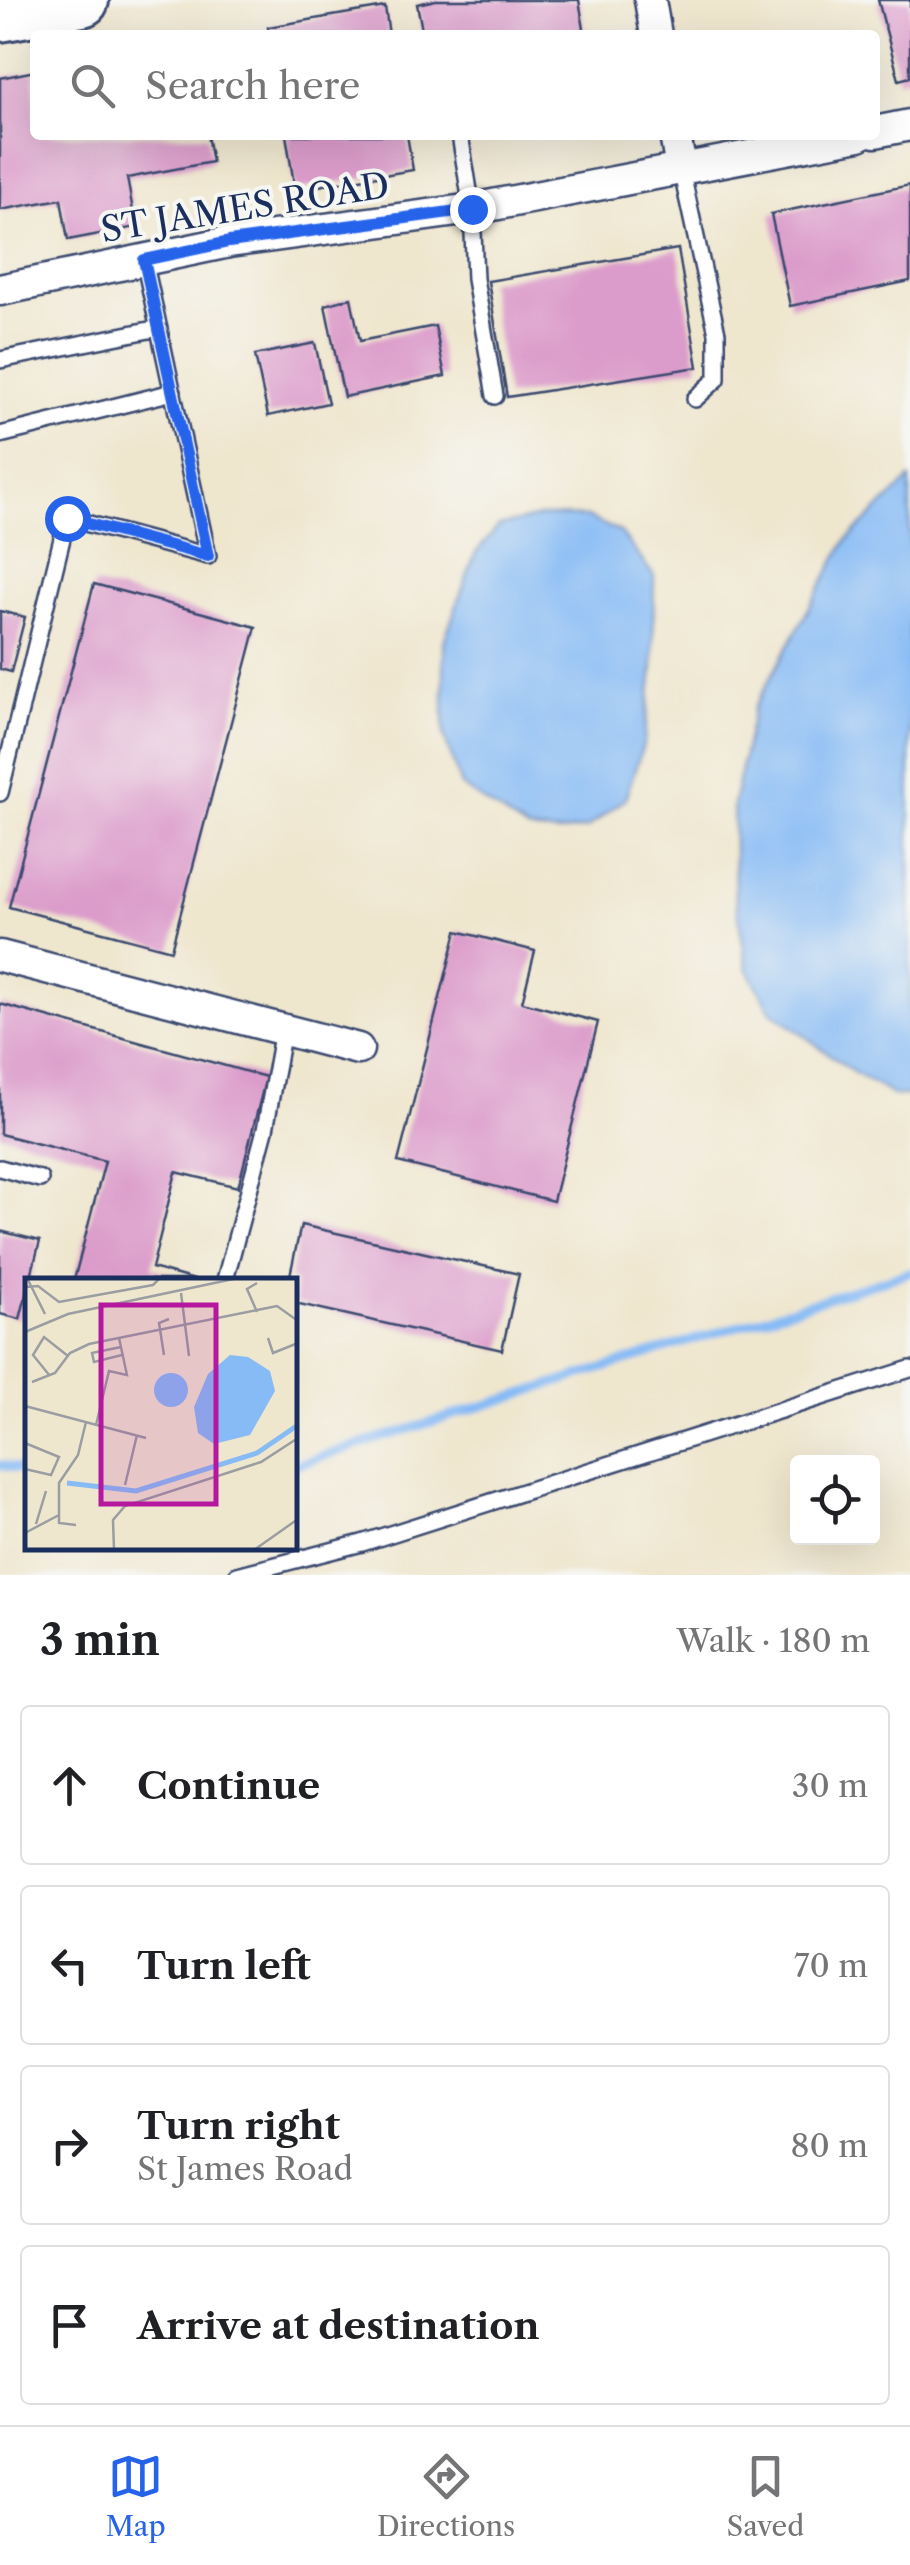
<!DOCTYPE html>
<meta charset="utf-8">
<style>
body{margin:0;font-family:"Libre Caslon Text",serif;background:#f6f6f6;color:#202124}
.controls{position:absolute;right:30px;bottom:30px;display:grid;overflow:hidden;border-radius:10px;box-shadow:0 10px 40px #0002}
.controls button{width:90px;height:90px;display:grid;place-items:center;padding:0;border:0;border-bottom:2px solid #e0e0e0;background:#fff;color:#202124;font:50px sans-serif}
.stop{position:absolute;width:30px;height:30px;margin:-22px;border:8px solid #2563eb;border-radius:50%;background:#fff}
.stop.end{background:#2563eb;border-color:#fff;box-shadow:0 2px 10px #0008}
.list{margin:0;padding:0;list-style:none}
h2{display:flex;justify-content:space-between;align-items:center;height:130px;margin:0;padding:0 40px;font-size:42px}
h2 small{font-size:32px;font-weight:400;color:#757577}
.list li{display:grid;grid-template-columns:65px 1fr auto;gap:30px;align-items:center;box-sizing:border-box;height:160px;margin:0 20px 20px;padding:0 20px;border:2px solid #e0e0e0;border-radius:10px}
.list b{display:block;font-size:38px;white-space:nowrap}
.list p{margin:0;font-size:32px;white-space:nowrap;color:#757577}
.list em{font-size:32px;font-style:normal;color:#757577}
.icon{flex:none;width:55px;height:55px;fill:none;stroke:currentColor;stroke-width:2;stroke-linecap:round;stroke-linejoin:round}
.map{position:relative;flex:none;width:910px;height:1575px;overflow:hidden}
.search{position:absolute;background:#fff;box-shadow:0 10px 40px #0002;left:30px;right:30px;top:30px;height:110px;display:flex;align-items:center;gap:25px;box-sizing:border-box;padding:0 35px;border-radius:10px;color:#757577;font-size:38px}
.sheet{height:850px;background:#fff}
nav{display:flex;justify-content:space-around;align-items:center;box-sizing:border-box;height:140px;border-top:2px solid #e0e0e0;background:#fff;font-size:28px;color:#757577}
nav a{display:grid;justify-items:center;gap:5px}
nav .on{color:#2563eb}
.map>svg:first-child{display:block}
</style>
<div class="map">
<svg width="910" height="1575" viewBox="0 0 910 1575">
<rect width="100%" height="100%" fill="#f6f6f2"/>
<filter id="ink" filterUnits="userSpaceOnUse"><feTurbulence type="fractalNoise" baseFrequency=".01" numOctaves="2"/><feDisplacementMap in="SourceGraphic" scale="20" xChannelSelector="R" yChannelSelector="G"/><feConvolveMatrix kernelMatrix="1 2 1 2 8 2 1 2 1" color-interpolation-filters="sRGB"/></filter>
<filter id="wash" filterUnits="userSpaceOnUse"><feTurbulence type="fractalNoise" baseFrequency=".0048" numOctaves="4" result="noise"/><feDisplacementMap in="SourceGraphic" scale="40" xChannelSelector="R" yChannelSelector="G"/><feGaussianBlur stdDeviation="2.25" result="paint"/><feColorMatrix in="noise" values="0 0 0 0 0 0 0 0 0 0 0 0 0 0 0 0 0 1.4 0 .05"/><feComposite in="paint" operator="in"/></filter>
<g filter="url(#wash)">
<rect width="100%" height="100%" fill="#efe6ce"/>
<path fill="#87bbf5" stroke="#5175aa" stroke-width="2.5" d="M 910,479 L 910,1096 L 895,1096 L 856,1074 L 771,1011 L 747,968 L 735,896 L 733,805 L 754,708 L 846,541 Z
M 544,516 L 587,517 L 620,532 L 654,576 L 653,670 L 644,742 L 625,799 L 587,828 L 559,833 L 527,830 L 461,786 L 444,735 L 444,641 L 475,554 L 499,526 Z"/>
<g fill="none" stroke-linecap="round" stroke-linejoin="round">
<path stroke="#87bbf5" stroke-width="9" d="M 0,1465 L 28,1471
M 295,1465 L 910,1272"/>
</g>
<g id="blocks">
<path fill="#dc9ccb" d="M 436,0 L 579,0 L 585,35 L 423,35 L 417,4 Z
M 878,0 L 910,0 L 910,77 L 899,80 Z
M 385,7 L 389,35 L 269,35 L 268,27 Z
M 35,71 L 35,135 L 207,135 L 212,162 L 127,178 L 136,227 L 68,240 L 61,199 L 0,210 L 0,78 Z
M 286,135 L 407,135 L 413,170 L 295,190 Z
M 910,185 L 910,281 L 790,306 L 771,214 Z
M 678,249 L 698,367 L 507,397 L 488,281 Z
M 351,298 L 360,341 L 435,326 L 445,376 L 344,397 L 325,305 Z
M 315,343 L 328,403 L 268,416 L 255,355 Z
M 94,584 L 256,627 L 171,950 L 9,907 Z
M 0,611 L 25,617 L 11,672 L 0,669 Z
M 457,931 L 535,951 L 522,1002 L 598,1022 L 553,1201 L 398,1162 Z
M 0,1004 L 266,1077 L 238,1187 L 176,1172 L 152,1268 L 195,1280 L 74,1280 L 105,1161 L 0,1134 Z
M 301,1225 L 519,1274 L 502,1350 L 295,1303 L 295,1280 L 289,1280 Z
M 0,1231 L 40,1241 L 20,1319 L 0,1314 Z"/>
</g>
</g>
<g filter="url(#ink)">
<use href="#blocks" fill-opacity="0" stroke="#3b4a6f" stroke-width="2.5"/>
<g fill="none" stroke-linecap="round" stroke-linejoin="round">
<g stroke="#3b4a6f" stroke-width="20">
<path id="service" d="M 460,135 L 472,209 L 475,279 L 495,396
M 681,169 L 717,333 L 717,379 L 695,399
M 0,360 L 159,328
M 0,435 L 173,392
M 0,793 L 67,518 L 208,556 L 144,260
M 0,1168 L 40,1179
M 225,1280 L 265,1130 L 283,1030
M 237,1575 L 362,1543 L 910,1369"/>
</g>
<g stroke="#3b4a6f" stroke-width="35">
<path id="minor" d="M 650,0 L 656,35
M 875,132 L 910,125
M 675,135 L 681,169
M 0,290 L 229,242 L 472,209 L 859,135
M 0,956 L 358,1049"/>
</g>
<g stroke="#3b4a6f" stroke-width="58">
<path id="trunk" d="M 0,15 L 82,0"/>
</g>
<use href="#service" stroke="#fff" stroke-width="15"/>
<use href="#minor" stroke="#fff" stroke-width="30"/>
<use href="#trunk" stroke="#fff" stroke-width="52"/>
</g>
</g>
<g fill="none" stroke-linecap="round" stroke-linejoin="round" filter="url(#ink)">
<path stroke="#2563eb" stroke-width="12" d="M 67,518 L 208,556 L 144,260 L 229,242 L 472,209"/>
</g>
<g text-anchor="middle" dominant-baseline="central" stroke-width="8" stroke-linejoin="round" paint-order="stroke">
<g font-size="35" fill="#1b2f5e" stroke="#f6f6f2">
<text transform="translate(245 207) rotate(-9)">ST JAMES ROAD</text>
</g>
</g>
<g transform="translate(25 1278)">
<rect width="272" height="272" fill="#efe6ce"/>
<path d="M 205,77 L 223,79 L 245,93 L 250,113 L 225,157 L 189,166 L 173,155 L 169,129 L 183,96 ZM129 112a17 17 0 1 1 34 0a17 17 0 1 1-34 0Z" fill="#87bbf5"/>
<path fill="none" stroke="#87bbf5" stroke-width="5" d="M 42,205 L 111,213 L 232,175 L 273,147"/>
<path fill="none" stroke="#9a9da1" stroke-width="2.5" d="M 2,0 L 20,36M 232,5 L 222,11 L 232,34M 0,9 L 13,8 L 34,24 L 128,7 L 135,0M 156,15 L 164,78M 0,54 L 43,36 L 213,0M 243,60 L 248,75 L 273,65M 96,69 L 67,75 L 69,84 L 97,77M 139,77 L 134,45 L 144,41M 25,98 L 8,77 L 19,59 L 43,78M 7,104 L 30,95 L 45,75 L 64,66 L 252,28 L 273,43M 0,128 L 121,160M 71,147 L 84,93 L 102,97 L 94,60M 0,165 L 34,179 L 26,197 L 0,191M 100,207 L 112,157M 11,246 L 21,213M 51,247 L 34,245 L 34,205 L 53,177 L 61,144M 0,255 L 34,237M 89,272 L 88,242 L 100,228 L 236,184 L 273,160M 229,272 L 273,241"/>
<path fill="#b5179e" fill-opacity="0.15" stroke="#b5179e" stroke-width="5" d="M 76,27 L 191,27 L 191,226 L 76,226 Z"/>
<rect width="272" height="272" fill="none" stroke="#1b2f5e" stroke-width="5"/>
</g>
</svg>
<div class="controls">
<button><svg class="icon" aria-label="locate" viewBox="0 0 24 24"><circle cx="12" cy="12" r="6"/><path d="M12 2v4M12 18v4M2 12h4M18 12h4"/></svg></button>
</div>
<div class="stop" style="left:67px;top:518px"></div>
<div class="stop end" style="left:472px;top:209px"></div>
<div class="search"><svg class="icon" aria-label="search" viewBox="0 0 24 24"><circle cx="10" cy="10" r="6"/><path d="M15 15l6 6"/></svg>Search here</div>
</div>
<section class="sheet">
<h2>3 min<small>Walk · 180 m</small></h2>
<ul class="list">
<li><svg class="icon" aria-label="ahead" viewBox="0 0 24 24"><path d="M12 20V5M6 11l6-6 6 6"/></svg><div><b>Continue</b></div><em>30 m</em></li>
<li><svg class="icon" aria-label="left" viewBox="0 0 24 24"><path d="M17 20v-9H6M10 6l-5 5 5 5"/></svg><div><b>Turn left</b></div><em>70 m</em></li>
<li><svg class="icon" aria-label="right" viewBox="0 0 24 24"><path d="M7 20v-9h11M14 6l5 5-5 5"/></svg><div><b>Turn right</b><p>St James Road</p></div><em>80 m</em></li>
<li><svg class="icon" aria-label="arrive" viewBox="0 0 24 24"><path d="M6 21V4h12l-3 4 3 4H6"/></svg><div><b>Arrive at destination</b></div></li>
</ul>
</section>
<nav>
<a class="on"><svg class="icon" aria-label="map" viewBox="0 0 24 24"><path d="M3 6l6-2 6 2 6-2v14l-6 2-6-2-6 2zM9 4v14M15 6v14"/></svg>Map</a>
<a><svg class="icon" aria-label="directions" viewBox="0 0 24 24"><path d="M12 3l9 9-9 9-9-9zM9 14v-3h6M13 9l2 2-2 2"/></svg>Directions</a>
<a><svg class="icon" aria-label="saved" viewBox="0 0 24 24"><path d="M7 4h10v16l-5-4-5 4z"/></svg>Saved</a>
</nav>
